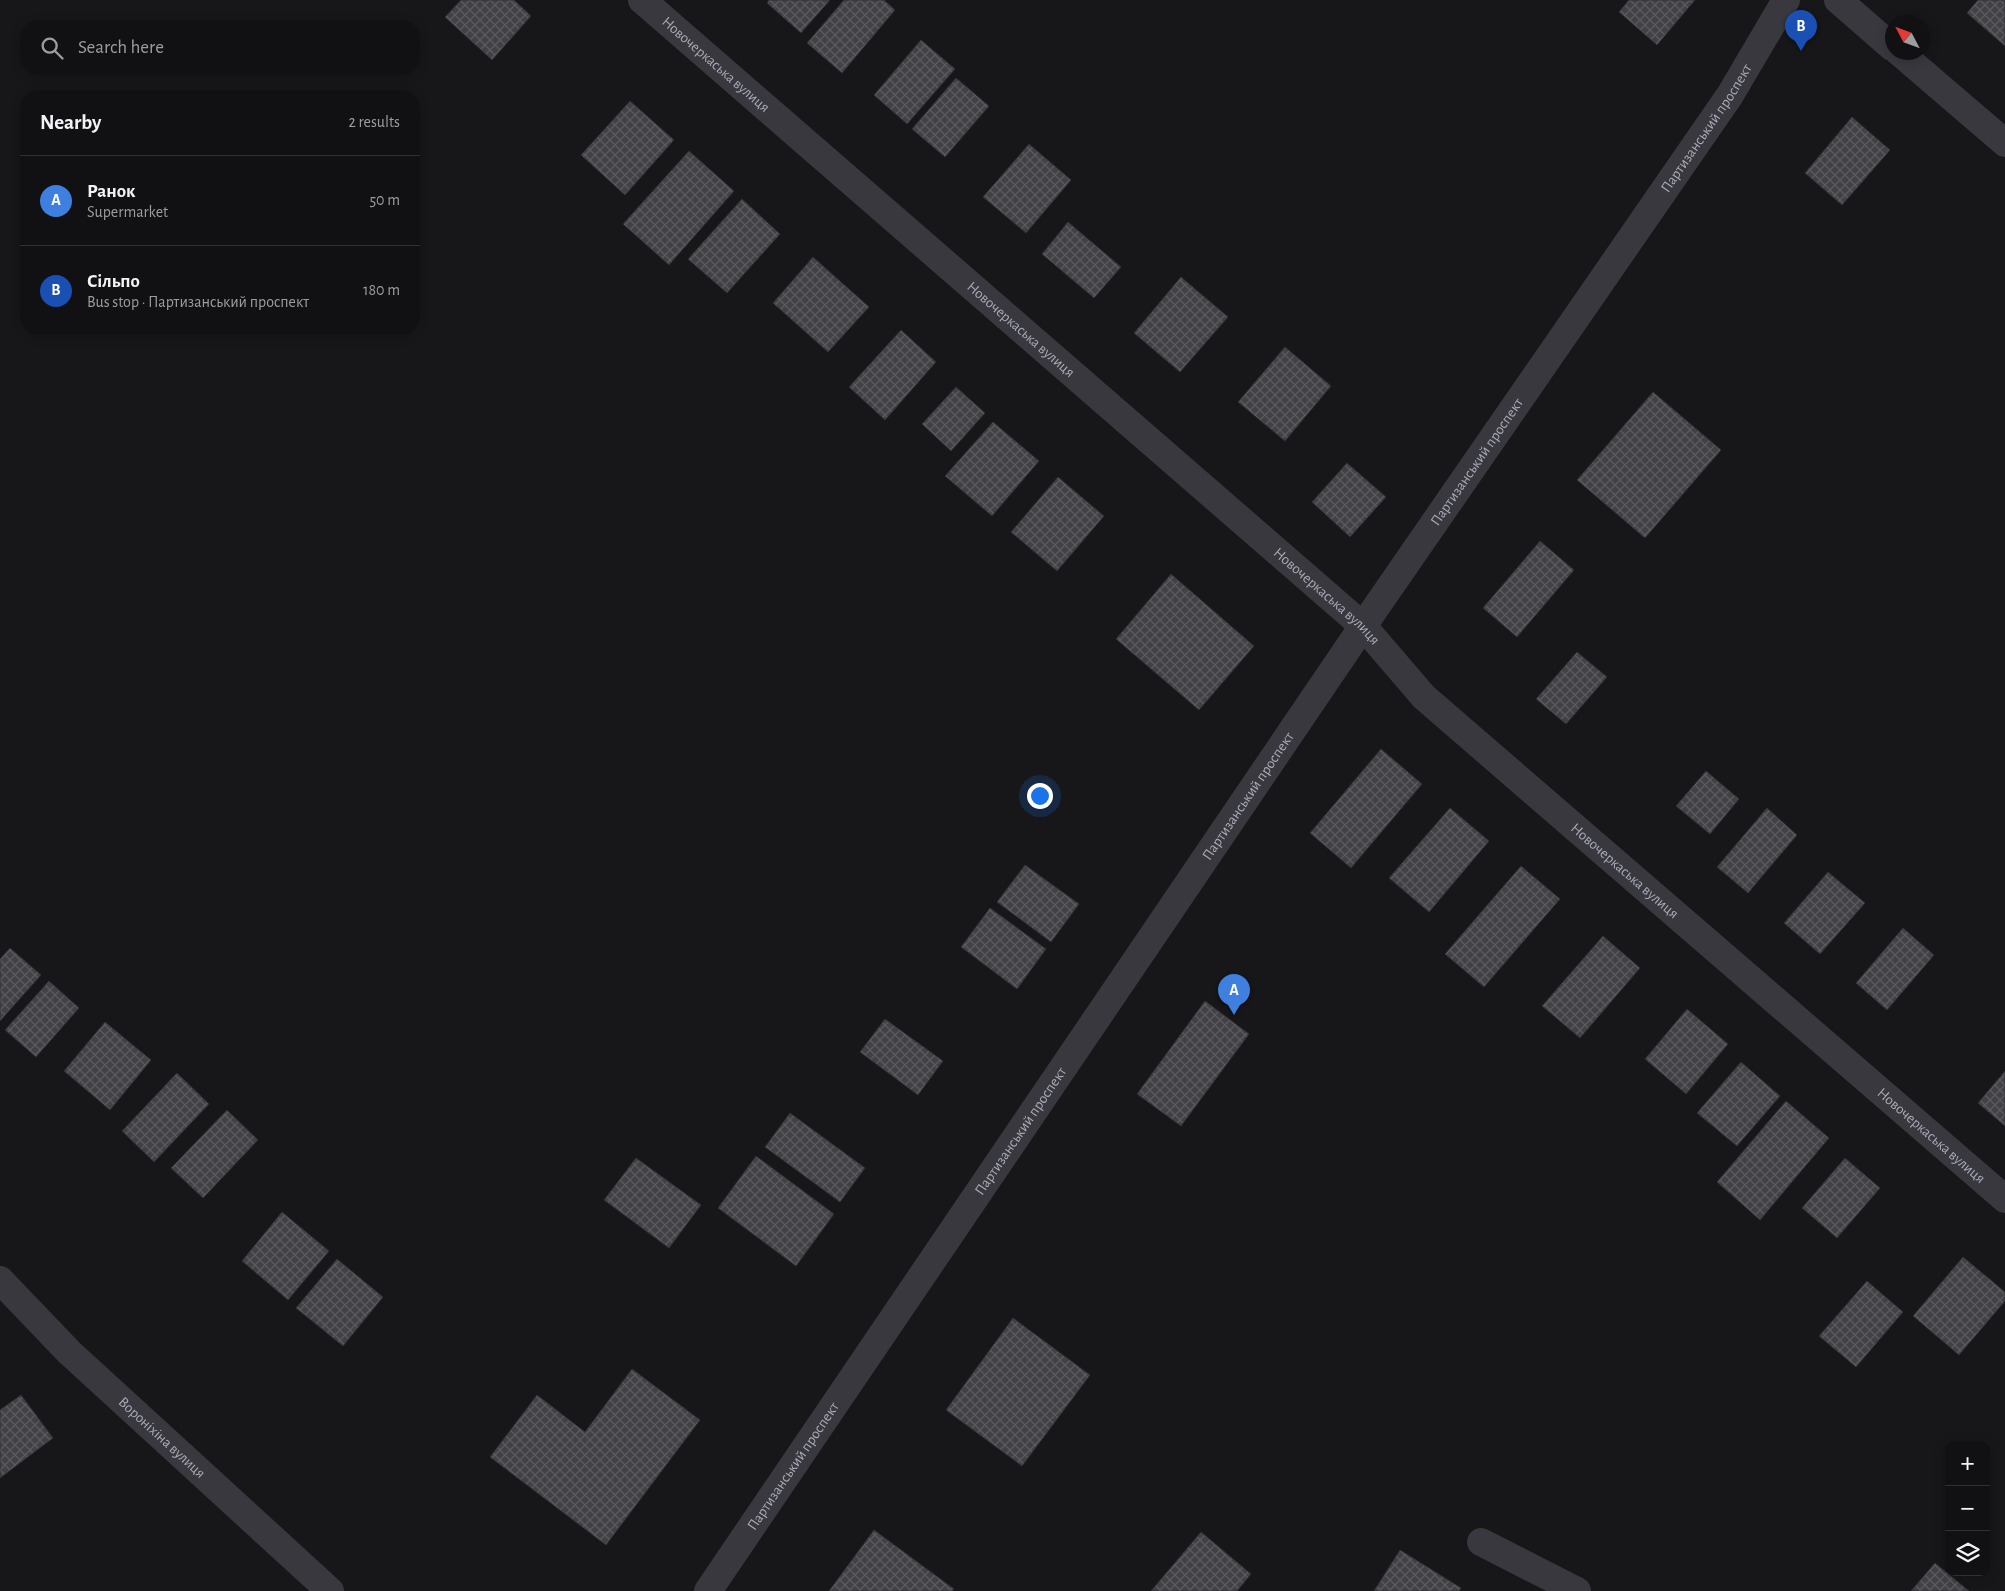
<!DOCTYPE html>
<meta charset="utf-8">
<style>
body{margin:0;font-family:"Alegreya Sans",sans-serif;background:#1a1a1c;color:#f1f3f6}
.controls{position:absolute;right:15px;bottom:15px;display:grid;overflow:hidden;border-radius:10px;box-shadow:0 2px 12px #0003}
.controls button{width:45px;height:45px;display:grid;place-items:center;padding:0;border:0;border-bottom:1px solid #303133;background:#111113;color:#f1f3f6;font:25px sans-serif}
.compass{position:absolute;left:1885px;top:15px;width:45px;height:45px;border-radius:50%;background:#111113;box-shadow:0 2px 12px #0003;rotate:311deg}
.you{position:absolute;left:1039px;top:795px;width:18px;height:18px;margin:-12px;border:4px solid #fff;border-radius:50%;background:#1a73e8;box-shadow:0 0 0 8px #1a73e833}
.badge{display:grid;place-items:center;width:32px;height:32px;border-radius:50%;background:#f3ca34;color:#fff;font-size:16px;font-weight:700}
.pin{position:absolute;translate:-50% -41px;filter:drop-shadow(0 1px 2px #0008)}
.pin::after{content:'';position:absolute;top:26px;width:18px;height:15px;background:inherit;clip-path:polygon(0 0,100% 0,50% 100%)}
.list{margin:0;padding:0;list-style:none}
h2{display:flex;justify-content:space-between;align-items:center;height:65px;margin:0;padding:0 20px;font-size:21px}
h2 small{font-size:16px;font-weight:400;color:#9c9da0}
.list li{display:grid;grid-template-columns:32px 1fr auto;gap:15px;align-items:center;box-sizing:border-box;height:90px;padding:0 20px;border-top:1px solid #303133}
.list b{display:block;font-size:19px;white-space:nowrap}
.list p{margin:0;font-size:16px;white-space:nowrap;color:#9c9da0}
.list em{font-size:16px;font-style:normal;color:#9c9da0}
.icon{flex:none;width:28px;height:28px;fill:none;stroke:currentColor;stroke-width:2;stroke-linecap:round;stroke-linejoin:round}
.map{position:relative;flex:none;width:2005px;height:1591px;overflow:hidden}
.search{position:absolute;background:#111113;box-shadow:0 2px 12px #0003;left:20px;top:20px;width:400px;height:55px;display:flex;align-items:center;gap:12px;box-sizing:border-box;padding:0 18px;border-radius:20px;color:#9c9da0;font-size:19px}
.panel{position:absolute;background:#111113;box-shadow:0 2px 12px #0003;left:20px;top:90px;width:400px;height:245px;border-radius:20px}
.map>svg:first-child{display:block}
</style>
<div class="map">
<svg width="2005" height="1591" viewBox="0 0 2005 1591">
<defs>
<pattern id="building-cross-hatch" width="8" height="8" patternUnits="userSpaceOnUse" patternTransform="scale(1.25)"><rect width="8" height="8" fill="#414146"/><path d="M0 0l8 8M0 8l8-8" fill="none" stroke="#5a5a5f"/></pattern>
</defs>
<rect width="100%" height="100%" fill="#171719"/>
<path fill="url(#building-cross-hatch)" stroke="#313135" d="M 461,0 L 514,0 L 531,16 L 492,60 L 445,17 Z
M 769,0 L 830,0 L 801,33 L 767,3 Z
M 844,0 L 884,0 L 895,10 L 842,73 L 807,43 Z
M 1629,0 L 1695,0 L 1657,45 L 1619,12 Z
M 1978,0 L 2005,0 L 2005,46 L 1967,13 Z
M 921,40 L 955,69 L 907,124 L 874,95 Z
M 956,78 L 989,106 L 945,157 L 912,129 Z
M 630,101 L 674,140 L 625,195 L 581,155 Z
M 1852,117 L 1890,150 L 1842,205 L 1805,173 Z
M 1029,144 L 1071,180 L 1026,233 L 983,197 Z
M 689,151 L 734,191 L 669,265 L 623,224 Z
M 742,199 L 780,234 L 727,293 L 688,259 Z
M 1068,222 L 1121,267 L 1094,298 L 1042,254 Z
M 813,257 L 869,307 L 828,352 L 773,303 Z
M 1181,277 L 1228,317 L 1180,372 L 1134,333 Z
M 901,330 L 936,362 L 885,420 L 849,387 Z
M 1285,347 L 1331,386 L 1285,441 L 1238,402 Z
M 956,387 L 985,413 L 951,451 L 922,424 Z
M 1653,392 L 1721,450 L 1645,538 L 1577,480 Z
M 993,422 L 1039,461 L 992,516 L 945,476 Z
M 1347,463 L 1386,497 L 1350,537 L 1312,502 Z
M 1058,477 L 1104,516 L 1057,571 L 1011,532 Z
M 1540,541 L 1574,570 L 1517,637 L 1483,608 Z
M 1171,574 L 1254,646 L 1199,710 L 1116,639 Z
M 1577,652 L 1607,677 L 1566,724 L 1536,699 Z
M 1381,749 L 1422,784 L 1351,868 L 1310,833 Z
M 1706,771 L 1739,799 L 1710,834 L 1676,806 Z
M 1450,808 L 1489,841 L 1429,912 L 1389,878 Z
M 1767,808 L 1797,835 L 1748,893 L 1717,867 Z
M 1025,865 L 1079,904 L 1051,942 L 997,902 Z
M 1521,866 L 1560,899 L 1484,987 L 1445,954 Z
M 1828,872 L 1865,903 L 1820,954 L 1784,923 Z
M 990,908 L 1046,949 L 1017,989 L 961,947 Z
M 1903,928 L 1934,955 L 1887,1010 L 1856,983 Z
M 1603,936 L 1640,968 L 1580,1038 L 1542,1006 Z
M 10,948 L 41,975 L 0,1021 L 0,959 Z
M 49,981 L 79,1008 L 36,1057 L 5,1030 Z
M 1205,1001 L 1249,1034 L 1181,1126 L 1137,1094 Z
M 1687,1009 L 1728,1044 L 1686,1094 L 1645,1059 Z
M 885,1019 L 943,1061 L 918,1095 L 860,1052 Z
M 105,1022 L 151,1060 L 110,1110 L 64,1071 Z
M 1741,1062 L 1780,1096 L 1737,1146 L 1697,1113 Z
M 2005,1071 L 2005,1126 L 1978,1103 Z
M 177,1073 L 209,1104 L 154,1162 L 122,1131 Z
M 1786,1101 L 1829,1138 L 1760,1220 L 1717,1182 Z
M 227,1110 L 258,1140 L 203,1198 L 171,1168 Z
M 790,1113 L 865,1168 L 840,1202 L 765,1147 Z
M 756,1156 L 834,1214 L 796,1266 L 718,1208 Z
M 636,1158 L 701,1205 L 669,1248 L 604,1200 Z
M 1845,1158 L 1880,1188 L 1837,1238 L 1802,1208 Z
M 282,1212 L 329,1251 L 288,1300 L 242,1261 Z
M 1963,1257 L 2005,1292 L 2005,1301 L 1959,1355 L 1913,1316 Z
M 337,1259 L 383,1297 L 343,1346 L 296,1308 Z
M 1867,1281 L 1903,1312 L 1856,1367 L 1819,1336 Z
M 1013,1318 L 1090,1375 L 1022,1466 L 946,1410 Z
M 632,1369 L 700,1420 L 606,1545 L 490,1457 L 537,1395 L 585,1432 Z
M 21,1395 L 53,1438 L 0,1478 L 0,1410 Z
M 874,1530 L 954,1589 L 952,1591 L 829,1591 Z
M 1201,1532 L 1251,1574 L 1237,1591 L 1151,1591 Z
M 1400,1550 L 1461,1588 L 1459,1591 L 1374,1591 Z
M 1935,1563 L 1969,1591 L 1911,1591 Z"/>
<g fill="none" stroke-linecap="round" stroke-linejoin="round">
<g stroke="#38383e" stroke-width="28">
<path id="s1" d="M 642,0 L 1363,626 L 1424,697 L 2005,1199"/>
<path d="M 1838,0 L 1892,47"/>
<path d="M 1899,52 L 2005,143"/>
<path id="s2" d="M 0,1280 L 69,1352 L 330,1591"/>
<path d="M 1481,1542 L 1577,1591"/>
<path id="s3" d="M 708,1591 L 1363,626 L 1730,95 L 1786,0"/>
</g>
</g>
<g text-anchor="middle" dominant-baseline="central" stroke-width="4" stroke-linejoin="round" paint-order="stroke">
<g font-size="15" fill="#a9acb9" stroke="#121214">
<text stroke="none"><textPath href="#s1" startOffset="98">Новочеркаська вулиця</textPath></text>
<text stroke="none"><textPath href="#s3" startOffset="1771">Партизанський проспект</textPath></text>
<text stroke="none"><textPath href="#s1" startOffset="502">Новочеркаська вулиця</textPath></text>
<text stroke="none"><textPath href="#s3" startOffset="1366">Партизанський проспект</textPath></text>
<text stroke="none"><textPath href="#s1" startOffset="908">Новочеркаська вулиця</textPath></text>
<text stroke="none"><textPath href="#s3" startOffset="961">Партизанський проспект</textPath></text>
<text stroke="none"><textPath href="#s1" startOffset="1314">Новочеркаська вулиця</textPath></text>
<text stroke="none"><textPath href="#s3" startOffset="556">Партизанський проспект</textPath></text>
<text stroke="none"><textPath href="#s1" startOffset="1719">Новочеркаська вулиця</textPath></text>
<text stroke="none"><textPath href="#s2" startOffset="226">Вороніхіна вулиця</textPath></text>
<text stroke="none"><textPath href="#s3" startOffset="151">Партизанський проспект</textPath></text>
</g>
</g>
</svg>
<div class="controls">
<button>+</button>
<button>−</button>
<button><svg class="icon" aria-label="layers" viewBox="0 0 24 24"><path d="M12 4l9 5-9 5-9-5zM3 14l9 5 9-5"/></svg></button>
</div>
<svg class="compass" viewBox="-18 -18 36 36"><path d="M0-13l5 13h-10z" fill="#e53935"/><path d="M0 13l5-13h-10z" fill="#9c9da0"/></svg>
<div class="you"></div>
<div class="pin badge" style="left:1234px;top:1015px;background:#3f7fe0">A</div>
<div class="pin badge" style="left:1801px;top:51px;background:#1a4fb4">B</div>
<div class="search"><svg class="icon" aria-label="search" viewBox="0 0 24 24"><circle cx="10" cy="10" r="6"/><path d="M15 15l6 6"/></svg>Search here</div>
<section class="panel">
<h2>Nearby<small>2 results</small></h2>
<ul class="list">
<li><span class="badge" style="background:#3f7fe0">A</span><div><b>Ранок</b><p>Supermarket</p></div><em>50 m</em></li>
<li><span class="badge" style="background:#1a4fb4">B</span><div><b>Сільпо</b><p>Bus stop · Партизанський проспект</p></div><em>180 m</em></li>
</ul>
</section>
</div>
